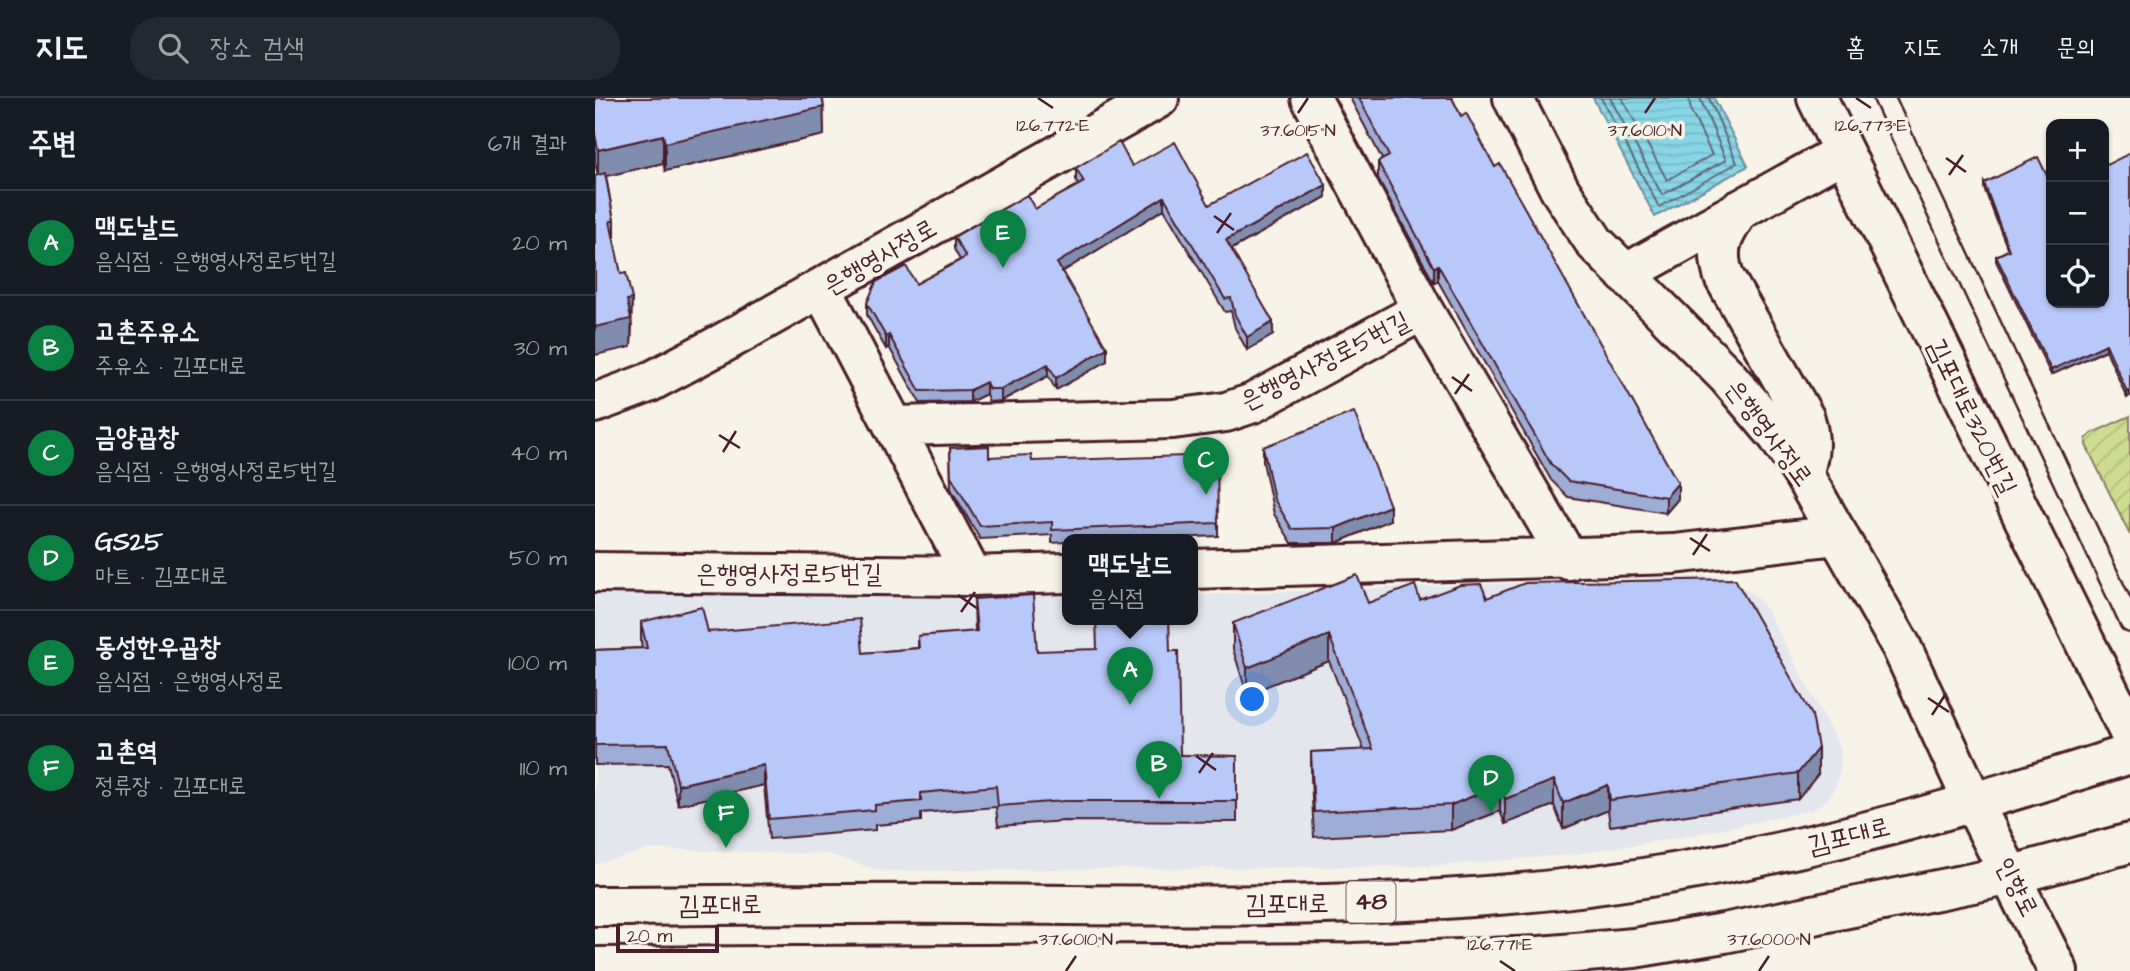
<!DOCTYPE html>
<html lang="ko">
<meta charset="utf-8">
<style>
body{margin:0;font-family:"Architects Daughter","Poor Story",sans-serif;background:#242831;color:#f1f3f6}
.controls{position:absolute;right:21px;top:21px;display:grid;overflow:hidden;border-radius:14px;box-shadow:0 2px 5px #0004}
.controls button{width:63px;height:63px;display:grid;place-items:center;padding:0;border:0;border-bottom:2px solid #363941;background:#171b24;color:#f1f3f6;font:35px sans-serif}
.scale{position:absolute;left:21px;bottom:18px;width:103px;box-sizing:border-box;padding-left:7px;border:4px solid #4a1f2b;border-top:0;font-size:19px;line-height:24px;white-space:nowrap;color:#4a1f2b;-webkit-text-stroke:5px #f7f3e8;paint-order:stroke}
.you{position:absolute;left:658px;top:602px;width:24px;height:24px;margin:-18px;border:5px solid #fff;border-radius:50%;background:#1a73e8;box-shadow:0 0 0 10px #1a73e833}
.badge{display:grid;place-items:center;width:46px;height:46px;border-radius:50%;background:#0b8043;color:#fff;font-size:23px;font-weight:700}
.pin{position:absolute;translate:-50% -58px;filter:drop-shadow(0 2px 4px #0008)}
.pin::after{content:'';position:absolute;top:37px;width:24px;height:21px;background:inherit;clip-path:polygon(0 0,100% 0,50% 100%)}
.popup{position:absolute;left:467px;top:436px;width:136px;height:91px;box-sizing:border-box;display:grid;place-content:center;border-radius:14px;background:#171b24;filter:drop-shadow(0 2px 5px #0005);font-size:23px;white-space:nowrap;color:#9ea1a6}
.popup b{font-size:26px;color:#f1f3f6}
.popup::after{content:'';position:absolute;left:50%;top:100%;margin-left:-14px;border:14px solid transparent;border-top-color:#171b24}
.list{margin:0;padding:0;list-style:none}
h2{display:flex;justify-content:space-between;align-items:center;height:91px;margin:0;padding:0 28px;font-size:30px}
h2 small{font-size:23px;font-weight:400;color:#9ea1a6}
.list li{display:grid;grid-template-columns:46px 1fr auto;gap:21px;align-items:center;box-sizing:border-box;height:105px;padding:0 28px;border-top:2px solid #363941}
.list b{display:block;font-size:26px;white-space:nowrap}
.list p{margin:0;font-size:23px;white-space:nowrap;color:#9ea1a6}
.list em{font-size:23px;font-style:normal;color:#9ea1a6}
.icon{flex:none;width:38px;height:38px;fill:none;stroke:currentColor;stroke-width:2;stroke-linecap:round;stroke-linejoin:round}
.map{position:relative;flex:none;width:1535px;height:873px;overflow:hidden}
header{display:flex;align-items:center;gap:42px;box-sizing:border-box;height:98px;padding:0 35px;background:#171b24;border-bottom:2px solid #363941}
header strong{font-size:33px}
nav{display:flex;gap:38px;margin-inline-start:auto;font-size:24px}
.search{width:490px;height:63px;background:#242831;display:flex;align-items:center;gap:18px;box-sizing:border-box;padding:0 24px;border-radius:28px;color:#9ea1a6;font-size:26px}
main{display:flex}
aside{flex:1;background:#171b24}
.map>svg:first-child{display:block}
</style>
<header>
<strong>지도</strong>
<div class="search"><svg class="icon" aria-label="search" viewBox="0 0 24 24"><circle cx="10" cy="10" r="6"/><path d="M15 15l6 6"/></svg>장소 검색</div>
<nav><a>홈</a><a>지도</a><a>소개</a><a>문의</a></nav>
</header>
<main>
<aside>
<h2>주변<small>6개 결과</small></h2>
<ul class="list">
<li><span class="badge">A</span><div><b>맥도날드</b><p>음식점 · 은행영사정로5번길</p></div><em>20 m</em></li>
<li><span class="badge">B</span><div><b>고촌주유소</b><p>주유소 · 김포대로</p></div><em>30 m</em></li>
<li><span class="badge">C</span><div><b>금양곱창</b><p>음식점 · 은행영사정로5번길</p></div><em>40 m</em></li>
<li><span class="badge">D</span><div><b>GS25</b><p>마트 · 김포대로</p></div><em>50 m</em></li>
<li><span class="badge">E</span><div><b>동성한우곱창</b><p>음식점 · 은행영사정로</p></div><em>100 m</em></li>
<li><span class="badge">F</span><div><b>고촌역</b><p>정류장 · 김포대로</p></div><em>110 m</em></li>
</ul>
</aside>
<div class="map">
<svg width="1535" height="873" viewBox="0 0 1535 873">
<defs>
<pattern id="garden-furrows" width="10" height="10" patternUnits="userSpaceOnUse" patternTransform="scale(1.75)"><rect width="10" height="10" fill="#cddc90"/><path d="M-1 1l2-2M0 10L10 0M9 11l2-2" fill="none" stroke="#b2bc7c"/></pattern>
<pattern id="water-rules" width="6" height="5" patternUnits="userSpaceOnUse" patternTransform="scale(1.75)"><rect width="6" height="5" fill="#88d7e6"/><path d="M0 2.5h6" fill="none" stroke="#77b8c5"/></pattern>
</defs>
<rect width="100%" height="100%" fill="#f7f3e8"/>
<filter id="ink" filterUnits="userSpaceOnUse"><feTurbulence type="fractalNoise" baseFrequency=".0143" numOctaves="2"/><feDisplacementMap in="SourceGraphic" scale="14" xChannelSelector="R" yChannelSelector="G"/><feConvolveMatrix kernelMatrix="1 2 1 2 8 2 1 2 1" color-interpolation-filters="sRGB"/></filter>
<g filter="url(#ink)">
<path fill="#e4e6ed" d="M 1128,478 L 1160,497 L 1174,516 L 1246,652 L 1246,668 L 1241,687 L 1232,702 L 1217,712 L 1083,740 L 972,757 L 843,768 L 285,773 L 234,756 L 57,751 L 0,766 L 0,494 L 472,498 L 472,521 L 598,521 L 598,497 Z"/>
<path fill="url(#garden-furrows)" stroke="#8c7e5e" stroke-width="2" d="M 1535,318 L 1535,437 L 1491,347 L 1491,341 L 1497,335 Z"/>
<path fill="url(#water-rules)" stroke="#6f8d9b" stroke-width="2" d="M 998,0 L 1119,0 L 1153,68 L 1060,119 Z"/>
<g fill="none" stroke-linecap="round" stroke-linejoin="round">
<path stroke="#636976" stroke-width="2" d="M 1006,0 L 1064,109 L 1142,65 L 1114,0
M 1015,0 L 1067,97 L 1131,62 L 1105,0
M 1027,0 L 1072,82 L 1117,57 L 1096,13 L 1094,0"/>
<g stroke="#4a1f2b" stroke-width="24">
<path id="service" d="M 1289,0 L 1535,524"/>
</g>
<g stroke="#4a1f2b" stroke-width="44">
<path id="minor" d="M 716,0 L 828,212 L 974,462
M 227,191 L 377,478
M 0,305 L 53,285 L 128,245 L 564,0
M 300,328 L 578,321 L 631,314 L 658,305 L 828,212
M 598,471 L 1079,456 L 1243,437
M 0,474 L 377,478 L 472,475"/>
</g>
<g stroke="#4a1f2b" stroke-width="44">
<path id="tertiary" d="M 918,0 L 965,92 L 1000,145 L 1132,278 L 1182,337 L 1208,376 L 1306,548 L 1379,706 L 1463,873
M 1222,0 L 1535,636
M 1144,112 C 1128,138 1119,148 1129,179 L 1210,321 C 1216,342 1215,355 1208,376
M 1030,176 L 1247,55"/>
</g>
<g stroke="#4a1f2b" stroke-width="44">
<path id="primary" d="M 0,808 C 127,807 255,805 382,806 C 577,808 773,812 967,791 C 1161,769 1349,716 1535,656
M 0,869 L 758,865 L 945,858 L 1039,850 L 1129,835 L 1417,777 L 1535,745"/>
</g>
<use href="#service" stroke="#f7f3e8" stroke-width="19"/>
<use href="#minor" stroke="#f7f3e8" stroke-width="38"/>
<use href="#tertiary" stroke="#f7f3e8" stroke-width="38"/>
<use href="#primary" stroke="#f7f3e8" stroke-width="38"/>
</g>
<path fill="#9eadd6" stroke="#4a1f2b" stroke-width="2" d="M 0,0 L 228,0 L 229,37 L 70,73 L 68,65 L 11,78 L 19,123 L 19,145 L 37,228 L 36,249 L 0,64 Z
M 755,0 L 857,0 L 866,18 L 1083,401 L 1071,415 L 973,399 L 956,382 L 843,183 L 839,185 L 783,80 L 783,64 L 787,61 Z
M 1535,55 L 1532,300 L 1511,252 L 1456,277 L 1401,163 L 1401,158 L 1413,152 L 1389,90 L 1389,85 L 1456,205 Z
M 537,68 L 614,107 L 731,99 L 637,151 L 678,237 L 652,252 L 640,230 L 636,213 L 630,214 L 569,111 L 467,174 L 512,263 L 461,292 L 453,278 L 406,303 L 394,304 L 391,296 L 375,304 L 325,305 L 294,249 L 291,251 L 272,217 L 272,205 L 321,186 L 365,162 L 359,151 L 359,139 L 440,111 L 483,87 L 481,82 L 481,70 Z
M 668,349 L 795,422 L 741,445 L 697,445 L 679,416 L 668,364 Z
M 355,350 L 394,359 L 437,363 L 623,425 L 623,438 L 558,441 L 472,441 L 472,444 L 457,445 L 457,437 L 385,441 L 356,391 Z
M 892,500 L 1223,676 L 1203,701 L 1015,728 L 1013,712 L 968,731 L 959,707 L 910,726 L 905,713 L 856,732 L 719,739 L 716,680 L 716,654 L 769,652 L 734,563 L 652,596 L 638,551 L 638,525 L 773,505 Z
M 379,501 L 442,553 L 585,657 L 642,658 L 642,724 L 469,723 L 403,728 L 401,709 L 326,715 L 326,723 L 280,727 L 280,732 L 174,741 L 169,687 L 83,707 L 73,666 L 0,667 L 0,552 L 47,550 L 46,544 L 46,524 L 268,555 L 323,550 L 323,538 L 380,534 Z"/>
<path fill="#818dae" stroke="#4a1f2b" stroke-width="2" d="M 224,0 L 228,0 L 229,37 L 70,73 L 70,45 Z
M 68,37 L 68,65 L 3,80 L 3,52 Z
M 731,87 L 731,99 L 631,154 L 631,142 Z
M 569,99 L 569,111 L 462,177 L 462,165 Z
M 843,167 L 843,183 L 839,185 L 839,170 Z
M 37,201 L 36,249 L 0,257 L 0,229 L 32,202 Z
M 678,224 L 678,237 L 652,252 L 652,239 Z
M 294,237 L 294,249 L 291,251 L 291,239 Z
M 1511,246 L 1511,252 L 1456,277 L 1456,272 Z
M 512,250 L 512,263 L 461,292 L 461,280 Z
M 453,266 L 453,278 L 406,303 L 406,291 Z
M 391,284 L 391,296 L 375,304 L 375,292 Z
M 1535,293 L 1535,298 L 1532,300 L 1532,294 Z
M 1083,385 L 1083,401 L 1071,415 L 1071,399 Z
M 795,408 L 795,422 L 741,445 L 741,430 Z
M 734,537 L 734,563 L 652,596 L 652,570 Z
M 1223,650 L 1223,676 L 1203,701 L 1203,675 Z
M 169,667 L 169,687 L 83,707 L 83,687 Z
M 959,682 L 959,707 L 910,726 L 910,701 Z
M 905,687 L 905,713 L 856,732 L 856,707 Z
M 1013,687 L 1013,712 L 968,731 L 968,705 Z"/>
<path fill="#b8c9f9" stroke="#4a1f2b" stroke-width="2" d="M 0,0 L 227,0 L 229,9 L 70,45 L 68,37 L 3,52 L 0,36 Z
M 764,0 L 857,0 L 866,18 L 871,15 L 900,69 L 905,66 L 1083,385 L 1071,399 L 973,383 L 956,366 L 843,167 L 839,170 L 783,64 L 794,58 Z
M 524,44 L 537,68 L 580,44 L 614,107 L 712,54 L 731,87 L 631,142 L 678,224 L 652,239 L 640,217 L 636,200 L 630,201 L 569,99 L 462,165 L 512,250 L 461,280 L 453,266 L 406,291 L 394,291 L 391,284 L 375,292 L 325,293 L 294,237 L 291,239 L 272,205 L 281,184 L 311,168 L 321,186 L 371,159 L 359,139 L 432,97 L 440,111 L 489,84 L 481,70 Z
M 1535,55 L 1535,293 L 1532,294 L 1511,246 L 1456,272 L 1401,158 L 1414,152 L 1389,85 L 1443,59 L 1456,86 L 1456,205 L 1509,205 L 1509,68 Z
M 10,75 L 19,123 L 15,123 L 26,176 L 31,175 L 37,201 L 32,202 L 36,221 L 0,229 L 0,78 Z
M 759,314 L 795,408 L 741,430 L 697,431 L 679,401 L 668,349 Z
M 394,348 L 394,359 L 436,357 L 437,363 L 622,357 L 623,425 L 457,432 L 457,424 L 385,428 L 356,378 L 355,350 Z
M 762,477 L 773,505 L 820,487 L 825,502 L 865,487 L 886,486 L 892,500 L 930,485 L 1140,481 L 1217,617 L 1223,650 L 1203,675 L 1015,702 L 1013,687 L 968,705 L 959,682 L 910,701 L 905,687 L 856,707 L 719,714 L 716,654 L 778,651 L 734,537 L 652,570 L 638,525 Z
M 438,497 L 442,553 L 502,551 L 501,521 L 574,521 L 575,553 L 583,553 L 585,657 L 642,658 L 642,703 L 469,703 L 403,708 L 401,688 L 326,695 L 326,703 L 280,707 L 280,712 L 174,721 L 169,667 L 83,687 L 73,646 L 0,647 L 0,552 L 52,550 L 46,524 L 107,509 L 113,534 L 265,521 L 268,555 L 324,550 L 323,538 L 382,533 L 379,501 Z"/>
</g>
<path fill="none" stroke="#4a1f2b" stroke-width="2.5" d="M 443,0 L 458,10M 1261,0 L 1276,10M 703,15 L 713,0M 1050,15 L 1060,0M 1351,60 L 1371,74M 1354,77 L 1368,57M 619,118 L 639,132M 622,135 L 636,115M 857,279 L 877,293M 860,296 L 874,276M 124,337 L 145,350M 128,354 L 141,333M 1095,440 L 1115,453M 1098,457 L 1112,436M 363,497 L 383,511M 366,514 L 380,494M 1333,600 L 1354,614M 1337,617 L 1350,597M 601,658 L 621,672M 604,675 L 618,655M 905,863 L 920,873M 471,873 L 481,858M 1164,873 L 1174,858"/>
<g text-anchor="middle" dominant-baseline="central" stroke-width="7" stroke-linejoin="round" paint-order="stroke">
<rect fill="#f7f3e8" stroke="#7e5f64" stroke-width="2" x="751.5" y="783.5" width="49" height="41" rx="5"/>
<g font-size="24" font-weight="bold" fill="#4a1f2b">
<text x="776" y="804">48</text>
</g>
<g font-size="26" fill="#4a1f2b" stroke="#f7f3e8">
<text transform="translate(285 159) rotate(-30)">은행영사정로</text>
<text transform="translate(730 263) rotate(-27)">은행영사정로5번길</text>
<text transform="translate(1377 319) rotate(64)">김포대로320번길</text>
<text transform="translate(1174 335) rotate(53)">은행영사정로</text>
<text x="194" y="476">은행영사정로5번길</text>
<text transform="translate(1254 738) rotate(-14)">김포대로</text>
<text transform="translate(1422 789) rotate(63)">인향로</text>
<text transform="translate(692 806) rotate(-1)">김포대로</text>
<text transform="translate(125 807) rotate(-1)">김포대로</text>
</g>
</g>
<g font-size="18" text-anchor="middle" fill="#4a1f2b" stroke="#f7f3e8" stroke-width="7" stroke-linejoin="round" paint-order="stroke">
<text x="458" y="33">126.772°E</text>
<text x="1276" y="33">126.773°E</text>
<text x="703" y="38">37.6015°N</text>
<text x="1050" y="38">37.6010°N</text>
<text x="481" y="847">37.6010°N</text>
<text x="1174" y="847">37.6000°N</text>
<text x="905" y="852">126.771°E</text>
</g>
</svg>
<div class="controls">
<button>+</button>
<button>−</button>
<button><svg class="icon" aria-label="locate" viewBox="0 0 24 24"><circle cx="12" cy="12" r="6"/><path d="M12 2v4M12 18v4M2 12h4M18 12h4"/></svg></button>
</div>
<div class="scale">20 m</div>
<div class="you"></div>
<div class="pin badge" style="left:535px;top:607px">A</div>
<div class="popup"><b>맥도날드</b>음식점</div>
<div class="pin badge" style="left:564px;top:701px">B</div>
<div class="pin badge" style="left:611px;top:397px">C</div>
<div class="pin badge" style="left:896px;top:715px">D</div>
<div class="pin badge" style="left:408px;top:170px">E</div>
<div class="pin badge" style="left:131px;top:750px">F</div>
</div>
</main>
